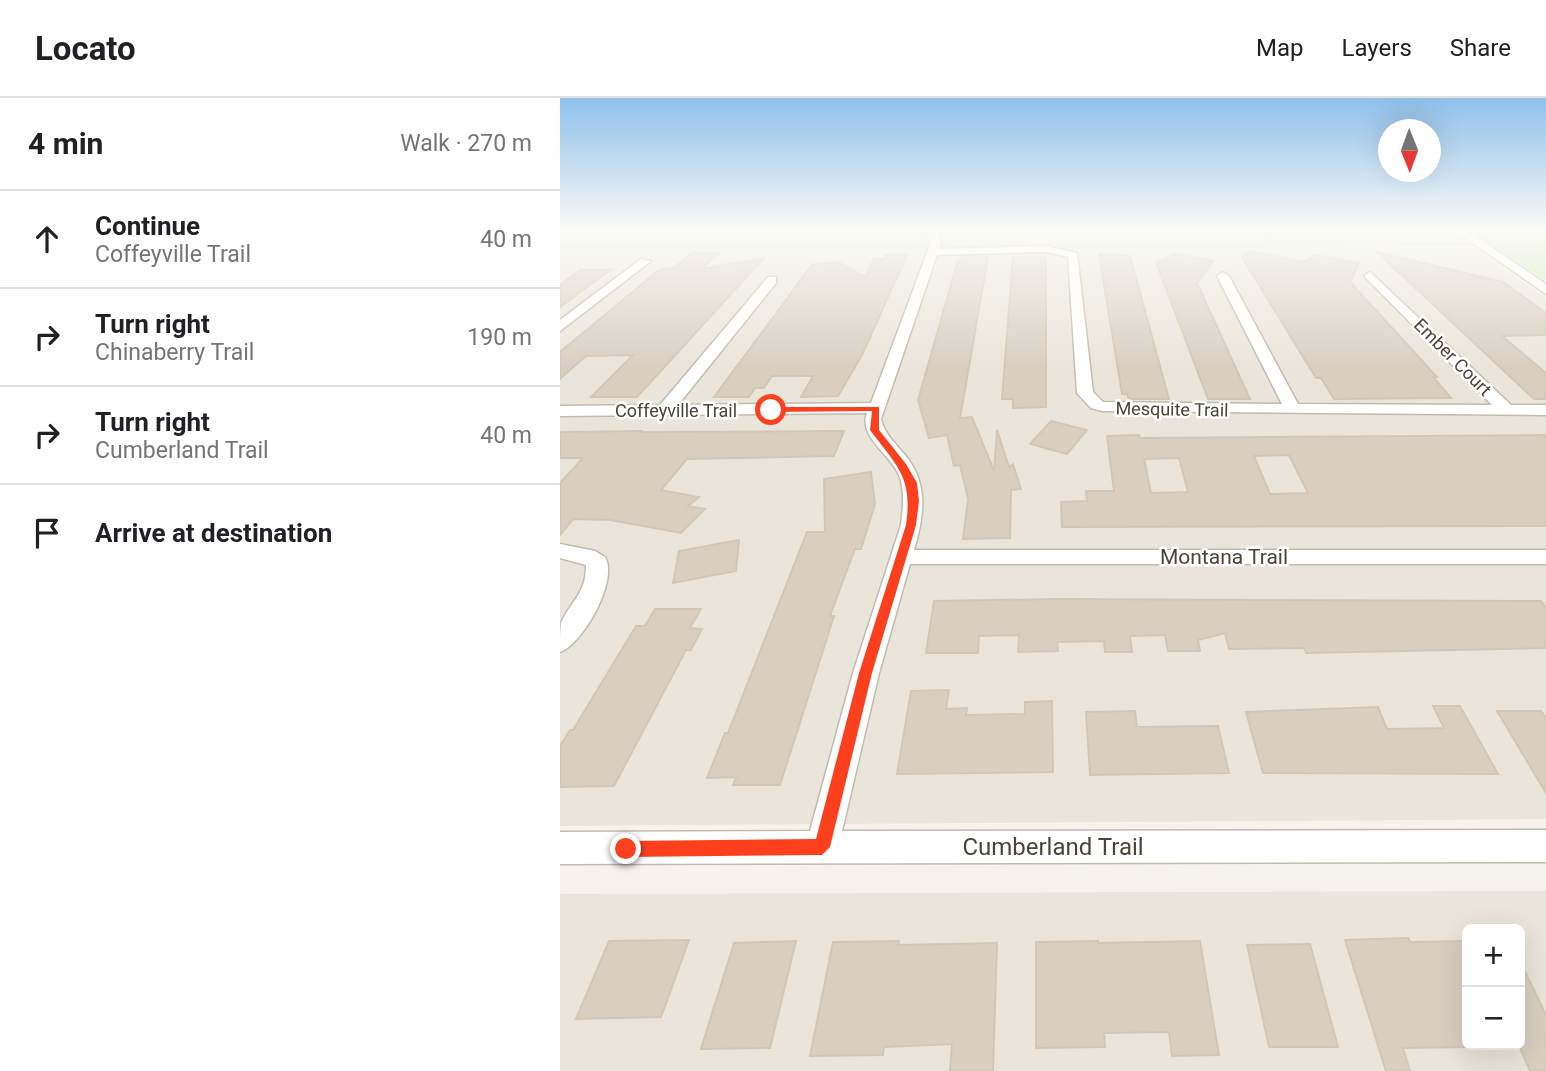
<!DOCTYPE html>
<meta charset="utf-8">
<style>
body{margin:0;font-family:Roboto,sans-serif;background:#f2f2f2;color:#202124}
.controls{position:absolute;right:21px;bottom:21px;display:grid;overflow:hidden;border-radius:10px;box-shadow:0 7px 28px #0002}
.controls button{width:63px;height:63px;display:grid;place-items:center;padding:0;border:0;border-bottom:2px solid #e0e0e0;background:#fff;color:#202124;font:35px sans-serif}
.compass{position:absolute;left:818px;top:21px;width:63px;height:63px;border-radius:50%;background:#fff;box-shadow:0 7px 28px #0002;rotate:179deg}
.stop{position:absolute;width:21px;height:21px;margin:-16px;border:5px solid #fc3f1d;border-radius:50%;background:#fff}
.stop.end{background:#fc3f1d;border-color:#fff;box-shadow:0 2px 7px #0008}
.list{margin:0;padding:0;list-style:none}
h2{display:flex;justify-content:space-between;align-items:center;height:91px;margin:0;padding:0 28px;font-size:30px}
h2 small{font-size:23px;font-weight:400;color:#757577}
.list li{display:grid;grid-template-columns:46px 1fr auto;gap:21px;align-items:center;box-sizing:border-box;height:98px;padding:0 28px;border-top:2px solid #e0e0e0}
.list b{display:block;font-size:26px;white-space:nowrap}
.list p{margin:0;font-size:23px;white-space:nowrap;color:#757577}
.list em{font-size:23px;font-style:normal;color:#757577}
.icon{flex:none;width:38px;height:38px;fill:none;stroke:currentColor;stroke-width:2;stroke-linecap:round;stroke-linejoin:round}
.map{position:relative;flex:none;width:986px;height:973px;overflow:hidden}
header{display:flex;align-items:center;gap:42px;box-sizing:border-box;height:98px;padding:0 35px;background:#fff;border-bottom:2px solid #e0e0e0}
header strong{font-size:33px}
nav{display:flex;gap:38px;margin-inline-start:auto;font-size:24px}
main{display:flex}
aside{flex:1;background:#fff}
.map>svg:first-child{display:block}
</style>
<header>
<strong>Locato</strong>
<nav><a>Map</a><a>Layers</a><a>Share</a></nav>
</header>
<main>
<aside>
<h2>4 min<small>Walk · 270 m</small></h2>
<ul class="list">
<li><svg class="icon" aria-label="ahead" viewBox="0 0 24 24"><path d="M12 20V5M6 11l6-6 6 6"/></svg><div><b>Continue</b><p>Coffeyville Trail</p></div><em>40 m</em></li>
<li><svg class="icon" aria-label="right" viewBox="0 0 24 24"><path d="M7 20v-9h11M14 6l5 5-5 5"/></svg><div><b>Turn right</b><p>Chinaberry Trail</p></div><em>190 m</em></li>
<li><svg class="icon" aria-label="right" viewBox="0 0 24 24"><path d="M7 20v-9h11M14 6l5 5-5 5"/></svg><div><b>Turn right</b><p>Cumberland Trail</p></div><em>40 m</em></li>
<li><svg class="icon" aria-label="arrive" viewBox="0 0 24 24"><path d="M6 21V4h12l-3 4 3 4H6"/></svg><div><b>Arrive at destination</b></div></li>
</ul>
</aside>
<div class="map">
<svg width="986" height="973" viewBox="0 0 986 973">
<rect width="100%" height="100%" fill="#f6f3ec"/>
<path fill="#eae5da" fill-rule="evenodd" d="M 492,149 L 916,150 L 986,200 L 986,721 L 0,728 L 0,155 Z
M 986,793 L 986,973 L 0,973 L 0,796 ZM 907,831 L 960,831 L 960,947 L 907,947 Z"/>
<path fill="#d2eab5" d="M 0,132 L 986,132 L 986,183 L 933,148 L 0,155 Z"/>
<path fill="#d8cfc1" stroke="#d3c7b4" stroke-width="2" fill-rule="evenodd" d="M 691,153 L 743,164 L 756,157 L 799,165 L 790,184 L 877,279 L 873,279 L 891,300 L 774,301 L 761,280 L 756,280 L 682,159 Z
M 817,154 L 943,184 L 986,215 L 986,237 L 942,238 L 986,275 L 986,301 L 974,301 Z
M 132,155 L 159,155 L 141,171 L 204,160 L 77,299 L 31,299 L 73,257 L 26,258 L 0,281 L 0,254 L 99,172 L 114,170 Z
M 539,156 L 570,158 L 609,301 L 569,301 L 567,296 L 562,296 Z
M 616,156 L 653,163 L 637,185 L 690,301 L 648,301 L 596,164 Z
M 326,157 L 347,157 L 302,257 L 278,298 L 241,299 L 253,278 L 212,278 L 204,290 L 195,290 L 189,299 L 154,299 L 252,167 L 278,164 L 305,179 L 314,161 L 324,161 Z
M 404,159 L 428,159 L 400,320 L 412,319 L 434,373 L 437,332 L 449,369 L 453,366 L 461,391 L 451,392 L 450,440 L 403,441 L 408,401 L 400,367 L 394,368 L 387,337 L 369,340 L 358,302 L 398,162 Z
M 453,159 L 486,159 L 486,309 L 453,310 L 453,301 L 442,301 Z
M 20,172 L 50,172 L 0,209 L 0,187 Z
M 491,323 L 527,332 L 507,356 L 470,346 Z
M 82,333 L 82,334 L 284,333 L 274,358 L 127,361 L 101,392 L 139,399 L 128,408 L 145,411 L 121,435 L 50,422 L 13,421 L 0,437 L 0,385 L 23,360 L 0,360 L 0,334 Z
M 579,337 L 580,340 L 986,337 L 986,428 L 502,429 L 501,404 L 527,403 L 526,393 L 554,393 L 547,338 ZM 729,357 L 748,395 L 710,396 L 694,358 ZM 619,360 L 628,394 L 591,395 L 584,361 Z
M 311,374 L 315,406 L 301,451 L 295,451 L 270,518 L 274,518 L 220,687 L 173,687 L 176,679 L 147,680 L 165,635 L 168,635 L 247,434 L 265,434 L 264,381 Z
M 179,442 L 176,473 L 113,485 L 119,453 Z
M 496,501 L 981,503 L 986,509 L 986,550 L 746,555 L 744,550 L 669,551 L 665,535 L 638,542 L 640,553 L 608,553 L 605,537 L 570,538 L 572,554 L 545,554 L 544,543 L 497,544 L 498,553 L 458,554 L 459,537 L 419,538 L 418,555 L 366,555 L 374,503 Z
M 95,511 L 141,511 L 130,530 L 142,531 L 131,552 L 126,552 L 54,688 L 0,689 L 0,648 L 10,632 L 13,632 L 76,528 L 85,528 Z
M 389,592 L 386,611 L 407,610 L 406,617 L 465,616 L 465,604 L 492,603 L 493,674 L 337,676 L 351,593 Z
M 873,608 L 900,608 L 938,676 L 703,675 L 686,614 L 818,609 L 827,631 L 884,630 Z
M 575,613 L 577,629 L 658,628 L 669,675 L 530,677 L 526,614 Z
M 937,613 L 981,613 L 986,619 L 986,695 Z
M 848,840 L 850,844 L 907,843 L 907,949 L 843,950 L 850,973 L 826,973 L 785,842 Z
M 129,842 L 101,919 L 16,921 L 49,843 Z
M 236,843 L 210,950 L 141,951 L 174,845 Z
M 339,843 L 338,847 L 437,845 L 433,973 L 390,973 L 392,946 L 324,949 L 323,957 L 250,958 L 273,844 Z
M 538,843 L 538,845 L 640,843 L 659,957 L 612,958 L 609,934 L 544,935 L 545,949 L 476,950 L 476,844 Z
M 750,846 L 778,949 L 709,949 L 687,847 Z
M 960,863 L 986,917 L 986,972 L 970,973 L 960,950 Z"/>
<g fill="none" stroke-linecap="round" stroke-linejoin="round">
<g stroke="#c2bbae" stroke-width="3">
<path id="minor" d="M 365,132 L 375,132 L 381,144 L 379,151 L 486,148 L 517,155 L 533,294 L 543,304 L 722,306 L 657,178 L 663,174 L 669,178 L 738,306 L 932,307 L 806,180 L 804,178 L 810,174 L 951,307 L 986,307 L 986,317 L 542,313 L 531,310 L 517,295 L 508,159 L 486,154 L 377,157 L 321,321 C 325,337 335,345 345,357 C 369,386 364,418 354,452 L 986,452 L 986,466 L 350,466 L 319,575 L 282,733 L 986,732 L 986,764 L 0,766 L 0,734 L 250,733 L 293,575 L 341,427 C 343,410 345,393 339,377 C 331,357 298,339 307,315 L 0,318 L 0,308 L 100,307 L 208,179 L 216,179 L 216,185 L 118,307 L 311,305 L 371,144 Z
M 894,132 L 906,132 L 986,186 L 986,196 Z
M 81,161 L 91,163 L 0,233 L 0,222 Z
M 0,446 L 35,453 L 45,459 C 59,482 23,546 0,554 C 0,545 0,532 1,525 C 11,502 26,497 26,467 L 0,460 Z"/>
</g>
<use href="#minor" fill="#fff" fill-rule="evenodd"/>
</g>
<linearGradient id="sky" x2="0" y2="1"><stop stop-color="#8fc1ec"/><stop offset="0.49" stop-color="#fbfaf6"/><stop offset="1" stop-color="#fbfaf6" stop-opacity="0"/></linearGradient>
<rect width="986" height="269" fill="url(#sky)"/>
<path fill="#fc3f1d" d="M 211,309 L 319,309 L 319,332 L 346,366 L 357,385 L 359,403 L 356,427 L 312,575 L 270,749 L 262,757 L 66,759 L 58,751 L 66,743 L 256,741 L 299,575 L 346,427 C 353,379 337,368 310,332 L 312,313 L 208,314 Z"/>
<g text-anchor="middle" dominant-baseline="central" stroke-width="5" stroke-linejoin="round" paint-order="stroke">
<g font-size="18" fill="#4b4439" stroke="#fff">
<text transform="translate(893 259) rotate(45)">Ember Court</text>
<text transform="translate(612 311) rotate(1)">Mesquite Trail</text>
<text x="116" y="312">Coffeyville Trail</text>
</g>
<g font-size="21" fill="#4b4439" stroke="#fff">
<text x="664" y="459">Montana Trail</text>
</g>
<g font-size="24" fill="#4b4439" stroke="#fff">
<text x="493" y="749">Cumberland Trail</text>
</g>
</g>
</svg>
<div class="controls">
<button>+</button>
<button>−</button>
</div>
<svg class="compass" viewBox="-18 -18 36 36"><path d="M0-13l5 13h-10z" fill="#e53935"/><path d="M0 13l5-13h-10z" fill="#757577"/></svg>
<div class="stop" style="left:211px;top:312px"></div>
<div class="stop end" style="left:66px;top:751px"></div>
</div>
</main>
